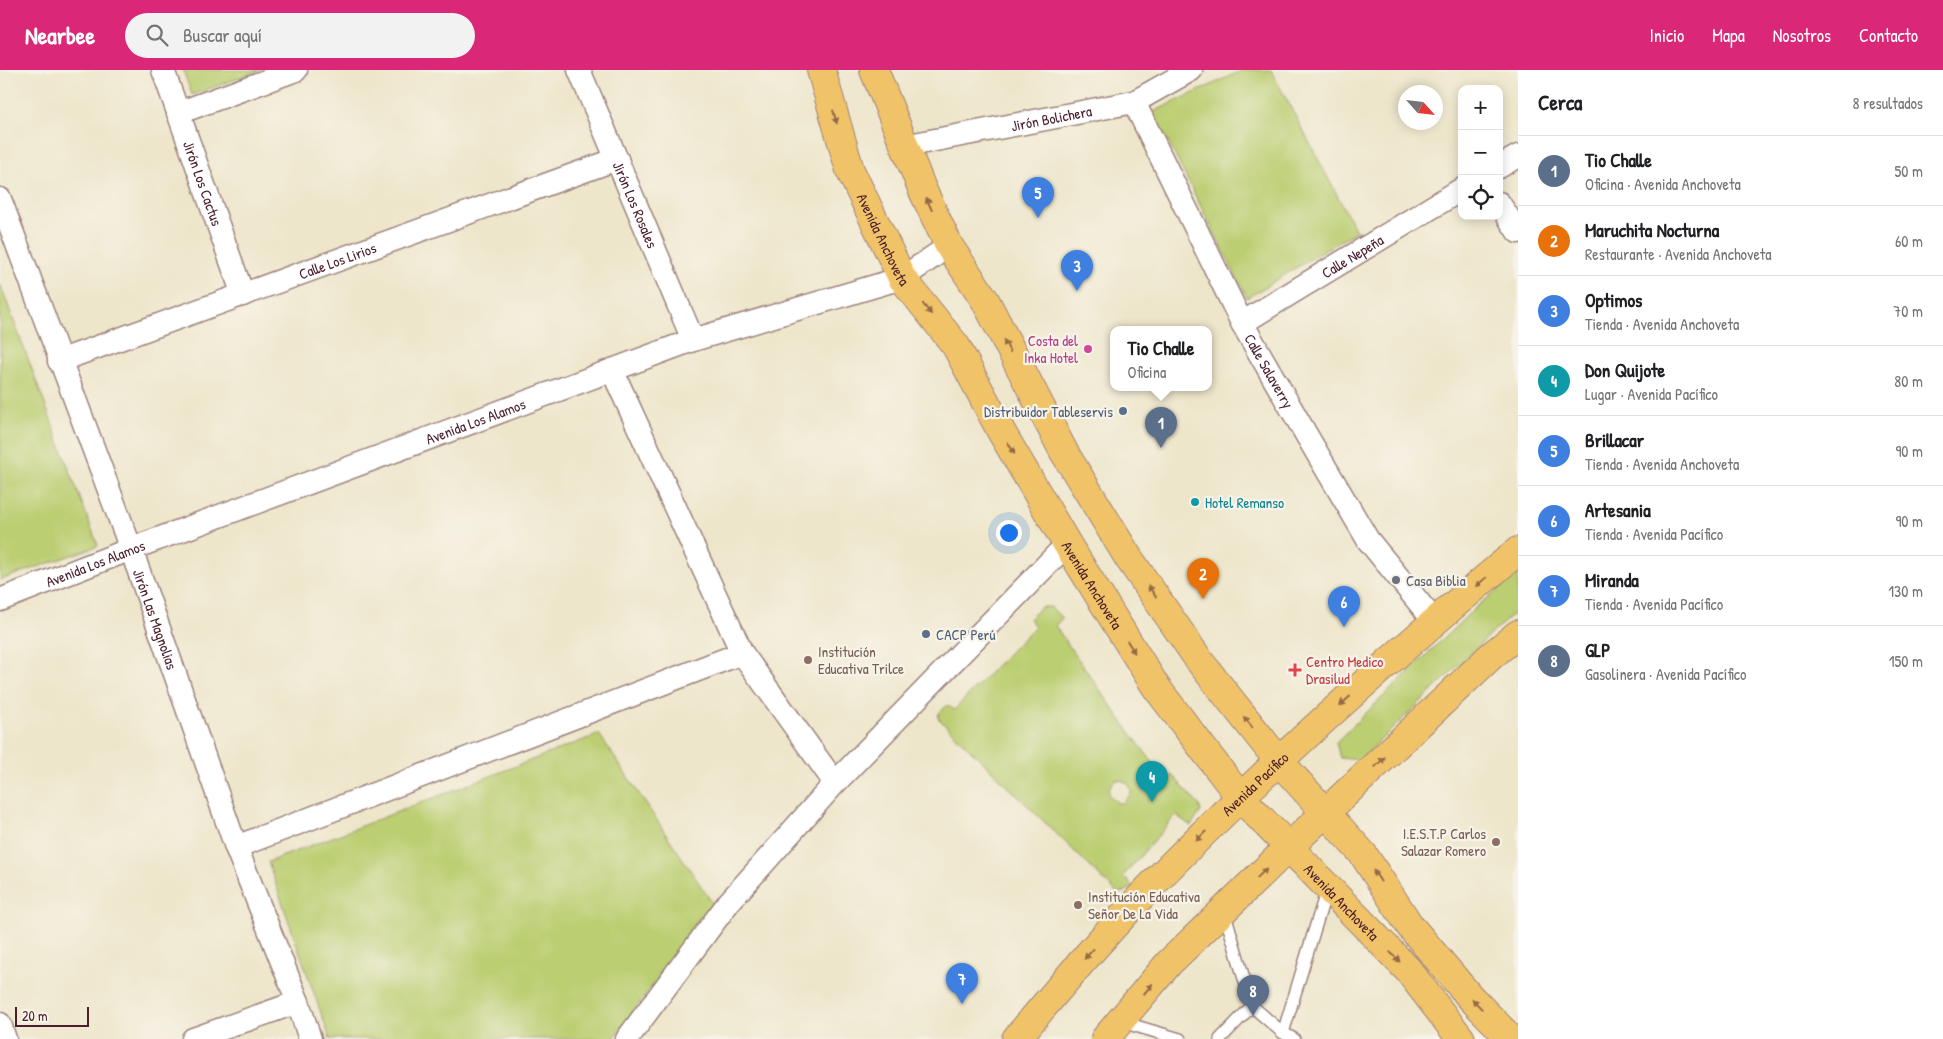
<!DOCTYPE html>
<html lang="es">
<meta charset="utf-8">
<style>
body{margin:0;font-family:"Patrick Hand",sans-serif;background:#f2f2f2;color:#202124}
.controls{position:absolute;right:15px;top:15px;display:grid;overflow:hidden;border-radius:10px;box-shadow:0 2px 12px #0003}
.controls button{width:45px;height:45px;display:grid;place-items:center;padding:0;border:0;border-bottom:1px solid #e0e0e0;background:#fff;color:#202124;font:25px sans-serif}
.compass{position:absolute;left:1398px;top:15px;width:45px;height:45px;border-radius:50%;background:#fff;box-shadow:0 2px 12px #0003;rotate:117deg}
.scale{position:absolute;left:15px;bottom:12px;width:74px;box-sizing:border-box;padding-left:5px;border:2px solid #4a1f2b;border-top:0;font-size:14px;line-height:18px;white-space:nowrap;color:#4a1f2b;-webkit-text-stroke:4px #f7f3e8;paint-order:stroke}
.you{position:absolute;left:1008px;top:462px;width:18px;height:18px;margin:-12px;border:4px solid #fff;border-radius:50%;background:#1a73e8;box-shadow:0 0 0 8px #1a73e833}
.badge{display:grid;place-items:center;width:32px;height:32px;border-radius:50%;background:#db2777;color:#fff;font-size:16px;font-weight:700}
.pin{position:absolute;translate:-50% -41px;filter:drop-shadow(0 1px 2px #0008)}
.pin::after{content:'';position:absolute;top:26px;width:18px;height:15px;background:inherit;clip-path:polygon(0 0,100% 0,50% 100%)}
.popup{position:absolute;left:1110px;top:256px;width:102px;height:65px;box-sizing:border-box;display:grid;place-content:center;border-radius:10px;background:#fff;filter:drop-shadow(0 1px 4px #0005);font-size:16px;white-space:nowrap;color:#757577}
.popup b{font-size:19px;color:#202124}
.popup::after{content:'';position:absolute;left:50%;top:100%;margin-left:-10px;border:10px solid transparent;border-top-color:#fff}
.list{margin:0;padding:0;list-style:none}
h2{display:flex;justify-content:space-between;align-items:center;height:65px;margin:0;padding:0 20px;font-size:21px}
h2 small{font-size:16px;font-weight:400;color:#757577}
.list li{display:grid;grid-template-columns:32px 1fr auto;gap:15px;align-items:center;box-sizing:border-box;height:70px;padding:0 20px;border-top:1px solid #e0e0e0}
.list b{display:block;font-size:19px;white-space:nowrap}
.list p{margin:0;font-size:16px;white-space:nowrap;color:#757577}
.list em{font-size:16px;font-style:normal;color:#757577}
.icon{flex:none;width:28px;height:28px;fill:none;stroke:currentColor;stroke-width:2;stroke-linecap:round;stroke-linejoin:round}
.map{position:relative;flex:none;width:1518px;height:969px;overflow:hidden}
header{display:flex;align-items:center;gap:30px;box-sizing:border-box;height:70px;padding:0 25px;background:#db2777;color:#fff}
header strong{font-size:24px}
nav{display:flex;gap:28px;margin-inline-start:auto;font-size:18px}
.search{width:350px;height:45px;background:#f2f2f2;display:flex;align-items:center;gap:12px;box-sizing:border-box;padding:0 18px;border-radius:28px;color:#757577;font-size:19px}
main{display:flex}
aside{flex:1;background:#fff}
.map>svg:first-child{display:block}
</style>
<header>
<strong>Nearbee</strong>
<div class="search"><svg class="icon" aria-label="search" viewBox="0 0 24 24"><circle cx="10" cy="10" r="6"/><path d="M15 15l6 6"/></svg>Buscar aquí</div>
<nav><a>Inicio</a><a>Mapa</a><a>Nosotros</a><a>Contacto</a></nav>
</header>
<main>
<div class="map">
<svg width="1518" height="969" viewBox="0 0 1518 969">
<rect width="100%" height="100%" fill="#f7f3e8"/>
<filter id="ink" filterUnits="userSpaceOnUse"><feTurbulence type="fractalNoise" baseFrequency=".02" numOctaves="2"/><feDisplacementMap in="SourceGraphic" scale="10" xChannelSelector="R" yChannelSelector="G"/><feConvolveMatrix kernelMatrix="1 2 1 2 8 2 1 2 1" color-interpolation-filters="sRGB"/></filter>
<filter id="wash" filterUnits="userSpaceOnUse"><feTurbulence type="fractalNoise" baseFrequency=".0096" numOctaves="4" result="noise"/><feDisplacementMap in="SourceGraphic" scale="20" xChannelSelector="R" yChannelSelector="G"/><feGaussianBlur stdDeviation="1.12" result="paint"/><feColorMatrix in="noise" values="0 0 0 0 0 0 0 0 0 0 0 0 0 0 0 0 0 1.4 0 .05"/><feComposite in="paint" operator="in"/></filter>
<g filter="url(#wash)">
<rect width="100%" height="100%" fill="#eee6cb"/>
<path fill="#bbce71" stroke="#82764e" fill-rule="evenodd" d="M 183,0 L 261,0 L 192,25 Z
M 1243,0 L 1271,0 L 1356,161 L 1247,228 L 1153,42 Z
M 0,214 L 98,476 L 0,510 Z
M 1518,502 L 1518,540 L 1492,563 L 1360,690 L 1340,688 L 1336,672 L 1472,541 Z
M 1041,537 L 1051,537 L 1062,548 L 1055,556 L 1129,661 L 1166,710 L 1172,705 L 1199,735 L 1201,741 L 1191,756 L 1176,745 L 1123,806 L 1133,817 L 1124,822 L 1117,823 L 938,648 L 939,643 L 947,635 L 954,640 L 1035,556 L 1029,549 ZM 1116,710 C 1126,710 1131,714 1131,724 L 1123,733 L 1118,733 L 1109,726 C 1108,718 1110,715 1116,710 Z
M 599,664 L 713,834 L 613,969 L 330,969 L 268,792 Z"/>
</g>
<g filter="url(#ink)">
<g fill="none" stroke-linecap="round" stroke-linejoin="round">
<g stroke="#9c827b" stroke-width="14">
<path id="service" d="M 1252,936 L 1283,963
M 1122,952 L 1180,969
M 1220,969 L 1252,936 L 1224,840
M 1294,969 L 1283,963 L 1327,819"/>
</g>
<g stroke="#9c827b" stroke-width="25">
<g id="minor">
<path id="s1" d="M 163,0 L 243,225"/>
<path id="s2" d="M 579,0 L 693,270"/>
<path id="s3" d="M 1134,32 L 1242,253 L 1307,366 L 1368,470 L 1434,551"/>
<path d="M 178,43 L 296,0"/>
<path id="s4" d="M 904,76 L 1134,32 L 1191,0"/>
<path d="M 1499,97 L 1518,86"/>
<path id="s5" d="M 0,129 L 131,479 L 236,777 L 298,932 L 310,969"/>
<path d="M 1499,133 L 1518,162"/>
<path id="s6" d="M 1242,253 L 1462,119"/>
<path id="s7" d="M 59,291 L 617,89"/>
<path d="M 612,300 L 742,583 L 835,713"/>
<path id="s8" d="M 0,530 L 131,479 L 693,270 L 902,208 L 949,176"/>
<path d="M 236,777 L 742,583"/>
<path d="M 0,954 L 5,969"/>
<path d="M 193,969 L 298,932"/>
<path d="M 627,969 L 729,832 L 835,713 L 1067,474"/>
</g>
</g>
<g stroke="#9c827b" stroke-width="30">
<g id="primary">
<path id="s9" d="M 821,0 L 850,100 L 902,208 L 956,276 L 1002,363 L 1067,474 L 1156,617 L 1240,727 L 1408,900 L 1461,969"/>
<path d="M 874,0 L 923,121 L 949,176 L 985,230 L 1064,382 L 1128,487 L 1201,593 L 1278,690 L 1363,784 L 1410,856 L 1470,927 L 1511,969"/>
<path id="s10" d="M 1016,969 C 1059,918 1102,867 1148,819 C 1264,699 1390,588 1518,481"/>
<path d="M 1105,969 L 1169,893 L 1289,777 L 1492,585 L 1518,564"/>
</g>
</g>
<use href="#service" stroke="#fff" stroke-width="11"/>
<use href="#minor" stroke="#fff" stroke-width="22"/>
<use href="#primary" stroke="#f1c369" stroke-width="28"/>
</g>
<defs><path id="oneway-solid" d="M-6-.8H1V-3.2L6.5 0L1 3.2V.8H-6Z" transform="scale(1.25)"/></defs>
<g fill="#956947">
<use href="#oneway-solid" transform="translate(835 47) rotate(74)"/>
<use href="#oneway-solid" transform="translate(929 134) rotate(-115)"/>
<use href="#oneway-solid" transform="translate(927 239) rotate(51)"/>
<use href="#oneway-solid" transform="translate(1007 276) rotate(-117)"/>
<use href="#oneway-solid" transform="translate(1011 378) rotate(60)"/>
<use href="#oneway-solid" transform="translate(1481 512) rotate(140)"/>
<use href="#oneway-solid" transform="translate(1152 521) rotate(-124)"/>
<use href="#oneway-solid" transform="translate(1131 577) rotate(58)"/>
<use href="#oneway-solid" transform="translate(1345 631) rotate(138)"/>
<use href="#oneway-solid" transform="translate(1248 652) rotate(-129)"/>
<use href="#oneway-solid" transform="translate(1380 692) rotate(-44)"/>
<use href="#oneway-solid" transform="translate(1201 766) rotate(135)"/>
<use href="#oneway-solid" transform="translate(1262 803) rotate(-44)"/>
<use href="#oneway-solid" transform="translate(1377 806) rotate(-123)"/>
<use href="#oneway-solid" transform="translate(1089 884) rotate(132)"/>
<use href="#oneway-solid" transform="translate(1395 887) rotate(46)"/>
<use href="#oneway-solid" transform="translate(1148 919) rotate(-50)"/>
<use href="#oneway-solid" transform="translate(1477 934) rotate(-134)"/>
</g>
</g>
<circle fill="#d1479c" stroke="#f7f3e8" stroke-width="2" cx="1088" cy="279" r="5"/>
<g fill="#5c6f8a" stroke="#f7f3e8" stroke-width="2">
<circle cx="1123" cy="341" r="5"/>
<circle cx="926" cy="564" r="5"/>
</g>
<circle fill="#0f9aa8" stroke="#f7f3e8" stroke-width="2" cx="1195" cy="432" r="5"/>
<circle fill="#6b7280" stroke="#f7f3e8" stroke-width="2" cx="1396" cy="510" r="5"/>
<g fill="#8d6e63" stroke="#f7f3e8" stroke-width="2">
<circle cx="808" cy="590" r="5"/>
<circle cx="1496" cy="772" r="5"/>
<circle cx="1078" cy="835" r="5"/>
</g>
<path fill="#e0444e" stroke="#f7f3e8" stroke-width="2" d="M1292.5 592.5h5v5h5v5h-5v5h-5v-5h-5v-5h5z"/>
<g text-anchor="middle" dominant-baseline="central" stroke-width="4.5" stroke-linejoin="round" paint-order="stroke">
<g font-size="15" fill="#4a1f2b" stroke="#f7f3e8">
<text stroke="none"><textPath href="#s4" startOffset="150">Jirón Bolichera</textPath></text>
<text stroke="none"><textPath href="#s1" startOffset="120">Jirón Los Cactus</textPath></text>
<text stroke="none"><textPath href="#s2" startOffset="146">Jirón Los Rosales</textPath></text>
<text stroke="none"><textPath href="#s9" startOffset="181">Avenida Anchoveta</textPath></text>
<text stroke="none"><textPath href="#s6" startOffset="129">Calle Nepeña</textPath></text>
<text stroke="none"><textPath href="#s7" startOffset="296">Calle Los Lirios</textPath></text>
<text stroke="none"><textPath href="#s3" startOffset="301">Calle Salaverry</textPath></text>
<text stroke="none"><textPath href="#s8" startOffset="508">Avenida Los Alamos</textPath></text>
<text stroke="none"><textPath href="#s8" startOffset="102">Avenida Los Alamos</textPath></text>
<text stroke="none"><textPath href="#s9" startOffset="586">Avenida Anchoveta</textPath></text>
<text stroke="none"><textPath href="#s5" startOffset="448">Jirón Las Magnolias</textPath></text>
<text stroke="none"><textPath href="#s10" startOffset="350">Avenida Pacífico</textPath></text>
<text stroke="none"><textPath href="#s9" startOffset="991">Avenida Anchoveta</textPath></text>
</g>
<g font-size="15" fill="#b23c85" stroke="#f7f3e8" text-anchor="end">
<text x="1078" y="270">Costa del<tspan x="1078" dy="17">Inka Hotel</tspan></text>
</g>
<g font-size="15" fill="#4e5e75" stroke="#f7f3e8" text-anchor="end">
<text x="1113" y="341">Distribuidor Tableservis</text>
<text x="936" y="564" text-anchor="start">CACP Perú</text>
</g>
<g font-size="15" fill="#0d838f" stroke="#f7f3e8" text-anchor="start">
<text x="1205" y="432">Hotel Remanso</text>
</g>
<g font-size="15" fill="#5b616d" stroke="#f7f3e8" text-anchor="start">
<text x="1406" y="510">Casa Biblia</text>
</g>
<g font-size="15" fill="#785e54" stroke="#f7f3e8" text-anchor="start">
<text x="818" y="581">Institución<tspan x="818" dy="17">Educativa Trilce</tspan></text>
<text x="1486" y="763" text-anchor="end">I.E.S.T.P Carlos<tspan x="1486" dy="17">Salazar Romero</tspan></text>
<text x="1088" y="826">Institución Educativa<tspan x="1088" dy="17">Señor De La Vida</tspan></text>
</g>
<g font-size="15" fill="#be3a42" stroke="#f7f3e8" text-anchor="start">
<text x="1306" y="591">Centro Medico<tspan x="1306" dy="17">Drasilud</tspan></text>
</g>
</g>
</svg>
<div class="controls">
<button>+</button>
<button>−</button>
<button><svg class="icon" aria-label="locate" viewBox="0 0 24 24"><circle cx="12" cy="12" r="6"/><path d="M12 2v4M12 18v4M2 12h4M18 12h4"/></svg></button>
</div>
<svg class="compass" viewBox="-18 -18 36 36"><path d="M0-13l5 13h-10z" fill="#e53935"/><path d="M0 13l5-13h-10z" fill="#757577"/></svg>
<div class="scale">20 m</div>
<div class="you"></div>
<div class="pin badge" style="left:1161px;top:378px;background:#5c6f8a">1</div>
<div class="popup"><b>Tio Challe</b>Oficina</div>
<div class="pin badge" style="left:1203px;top:529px;background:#e8710a">2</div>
<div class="pin badge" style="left:1077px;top:221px;background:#3f7fe0">3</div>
<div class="pin badge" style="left:1152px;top:732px;background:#0f9aa8">4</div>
<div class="pin badge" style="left:1038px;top:148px;background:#3f7fe0">5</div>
<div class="pin badge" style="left:1344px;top:557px;background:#3f7fe0">6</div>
<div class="pin badge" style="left:962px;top:934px;background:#3f7fe0">7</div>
<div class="pin badge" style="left:1253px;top:946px;background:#5c6f8a">8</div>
</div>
<aside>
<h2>Cerca<small>8 resultados</small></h2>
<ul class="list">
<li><span class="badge" style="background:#5c6f8a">1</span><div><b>Tio Challe</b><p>Oficina · Avenida Anchoveta</p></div><em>50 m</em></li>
<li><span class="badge" style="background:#e8710a">2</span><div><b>Maruchita Nocturna</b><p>Restaurante · Avenida Anchoveta</p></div><em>60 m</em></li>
<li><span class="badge" style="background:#3f7fe0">3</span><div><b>Optimos</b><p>Tienda · Avenida Anchoveta</p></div><em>70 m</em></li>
<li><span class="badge" style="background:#0f9aa8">4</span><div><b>Don Quijote</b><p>Lugar · Avenida Pacífico</p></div><em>80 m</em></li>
<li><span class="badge" style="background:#3f7fe0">5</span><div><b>Brillacar</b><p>Tienda · Avenida Anchoveta</p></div><em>90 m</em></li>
<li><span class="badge" style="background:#3f7fe0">6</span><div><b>Artesania</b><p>Tienda · Avenida Pacífico</p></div><em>90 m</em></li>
<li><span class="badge" style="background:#3f7fe0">7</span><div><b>Miranda</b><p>Tienda · Avenida Pacífico</p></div><em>130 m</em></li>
<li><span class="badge" style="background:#5c6f8a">8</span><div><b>GLP</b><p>Gasolinera · Avenida Pacífico</p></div><em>150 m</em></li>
</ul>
</aside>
</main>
